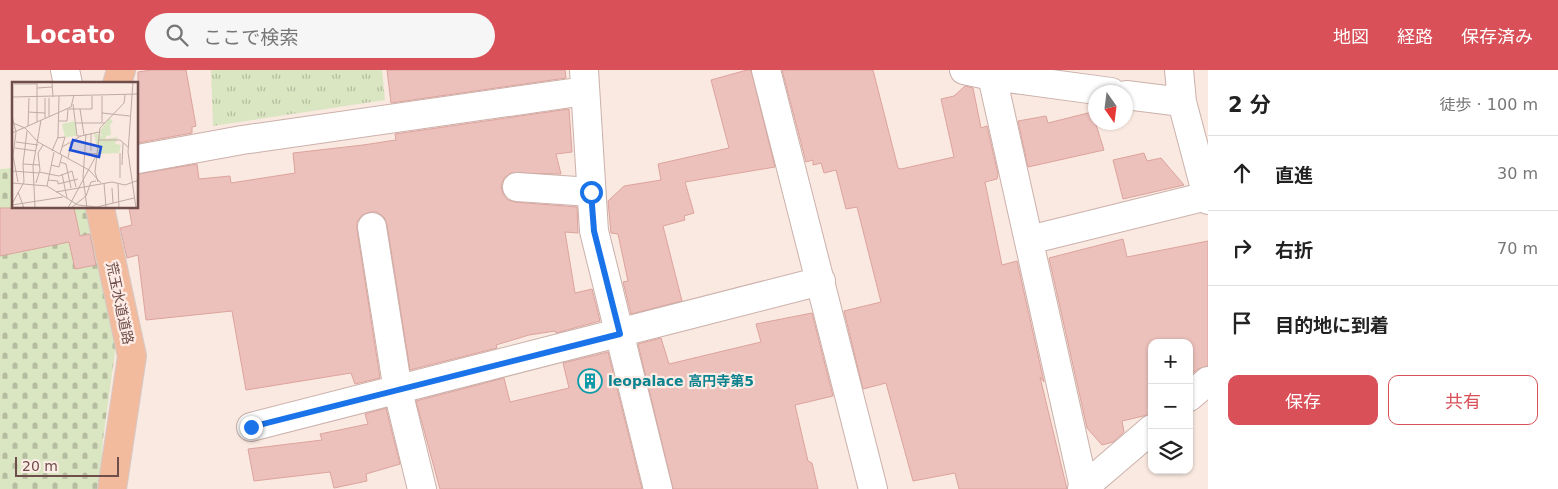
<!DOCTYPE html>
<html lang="ja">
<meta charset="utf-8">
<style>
body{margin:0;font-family:"DejaVu Sans","Noto Sans JP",sans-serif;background:#f6f6f6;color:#222}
.controls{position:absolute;right:15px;bottom:15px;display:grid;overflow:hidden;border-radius:10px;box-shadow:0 1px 4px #0004}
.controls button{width:45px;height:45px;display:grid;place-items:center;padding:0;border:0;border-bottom:1px solid #e0e0e0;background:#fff;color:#222;font:25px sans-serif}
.compass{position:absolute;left:1088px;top:15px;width:45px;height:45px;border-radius:50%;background:#fff;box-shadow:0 1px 4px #0004;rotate:166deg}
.scale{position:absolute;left:15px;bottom:12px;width:104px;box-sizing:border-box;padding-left:5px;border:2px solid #6e4d4a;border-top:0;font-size:14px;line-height:18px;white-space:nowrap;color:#6e4d4a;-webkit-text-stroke:4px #fdede6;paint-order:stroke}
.stop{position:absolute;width:15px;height:15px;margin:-11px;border:4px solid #1a73e8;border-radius:50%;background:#fff}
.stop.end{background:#1a73e8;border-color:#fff;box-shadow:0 1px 5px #0008}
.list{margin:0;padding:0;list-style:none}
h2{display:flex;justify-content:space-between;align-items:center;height:65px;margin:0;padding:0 20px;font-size:21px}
h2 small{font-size:16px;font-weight:400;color:#767676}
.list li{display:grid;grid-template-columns:32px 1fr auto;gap:15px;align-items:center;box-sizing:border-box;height:75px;padding:0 20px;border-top:1px solid #e0e0e0}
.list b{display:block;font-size:19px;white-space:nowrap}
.list em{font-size:16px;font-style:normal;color:#767676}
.actions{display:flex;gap:10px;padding:15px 20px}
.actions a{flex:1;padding:11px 0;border:1px solid #d95058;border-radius:10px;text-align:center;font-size:18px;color:#d95058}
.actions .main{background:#d95058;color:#fff}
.icon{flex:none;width:28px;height:28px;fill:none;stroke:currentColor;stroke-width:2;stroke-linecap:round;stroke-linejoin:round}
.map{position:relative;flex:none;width:1208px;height:419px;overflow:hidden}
header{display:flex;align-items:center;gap:30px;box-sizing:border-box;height:70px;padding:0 25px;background:#d95058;color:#fff}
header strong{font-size:24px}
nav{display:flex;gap:28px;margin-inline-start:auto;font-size:18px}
.search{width:350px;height:45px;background:#f6f6f6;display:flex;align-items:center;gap:12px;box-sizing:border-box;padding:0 18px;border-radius:28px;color:#767676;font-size:19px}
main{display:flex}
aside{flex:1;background:#fff}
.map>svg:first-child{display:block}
</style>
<header>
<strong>Locato</strong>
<div class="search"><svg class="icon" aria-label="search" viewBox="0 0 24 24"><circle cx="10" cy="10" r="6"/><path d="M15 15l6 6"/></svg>ここで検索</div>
<nav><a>地図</a><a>経路</a><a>保存済み</a></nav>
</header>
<main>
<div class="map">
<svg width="1208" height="419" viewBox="0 0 1208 419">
<defs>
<pattern id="cemetery-stones" width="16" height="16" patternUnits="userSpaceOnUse" patternTransform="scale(1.25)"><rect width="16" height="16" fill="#dae5c1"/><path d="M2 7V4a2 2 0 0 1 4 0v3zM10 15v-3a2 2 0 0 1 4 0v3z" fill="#b5bc9f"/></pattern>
<pattern id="park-tufts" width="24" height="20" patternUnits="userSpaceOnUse" patternTransform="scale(1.25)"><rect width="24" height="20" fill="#dae5c1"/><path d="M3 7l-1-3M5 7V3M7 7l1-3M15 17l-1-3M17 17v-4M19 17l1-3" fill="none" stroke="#b5bc9f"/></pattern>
</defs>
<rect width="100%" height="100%" fill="#f9e9e0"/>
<path fill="url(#cemetery-stones)" d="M 14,98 L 14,138 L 86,138 L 117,268 L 103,369 L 100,419 L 0,419 L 0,99 Z"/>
<path fill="url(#park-tufts)" d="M 211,0 L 382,0 L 385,30 L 213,56 Z"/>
<path fill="#ecc0bb" stroke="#dda39d" d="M 151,0 L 186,0 L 196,56 L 192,57 L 192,63 L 138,73 L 138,2 Z
M 387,0 L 565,0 L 566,8 L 391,33 Z
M 747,0 L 751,0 L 775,97 L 685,112 L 694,143 L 684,146 L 685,150 L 663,156 L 682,231 L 631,244 L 623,212 L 628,211 L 618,164 L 611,163 L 608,131 L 624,116 L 661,110 L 658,94 L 729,78 L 711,10 Z
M 782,0 L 873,0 L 898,98 L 901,99 L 954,87 L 941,29 L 954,26 L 965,16 L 973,18 L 981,58 L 987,56 L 998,104 L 997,109 L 985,112 L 1002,195 L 1017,191 L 1044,312 L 1040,307 L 1067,419 L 959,419 L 955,403 L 913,411 L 886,313 L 863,319 L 844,241 L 881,232 L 857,137 L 846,139 L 836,100 L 824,103 L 821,93 L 813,95 L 813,90 L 806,92 Z
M 569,39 L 572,82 L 556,84 L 561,104 L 511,103 L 504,108 L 501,116 L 503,124 L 508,130 L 515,132 L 577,137 L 578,163 L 565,162 L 575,223 L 592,219 L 600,251 L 556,263 L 555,261 L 529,265 L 496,275 L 497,278 L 410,300 L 387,155 L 384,147 L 377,142 L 370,142 L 362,145 L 357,152 L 357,159 L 380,308 L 355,314 L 351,303 L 246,320 L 232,241 L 146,250 L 138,185 L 127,188 L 120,158 L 132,155 L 129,138 L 138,138 L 138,104 L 197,94 L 199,109 L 230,106 L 231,113 L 295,103 L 293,83 L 363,75 L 396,70 L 395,64 Z
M 1092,42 L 1104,80 L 1028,97 L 1018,51 L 1046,46 L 1048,53 Z
M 1144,83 L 1147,91 L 1161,88 L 1184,115 L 1123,129 L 1113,90 Z
M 0,138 L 74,138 L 80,166 L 90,164 L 96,195 L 75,199 L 69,172 L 0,186 Z
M 1123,169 L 1127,187 L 1208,171 L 1208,296 L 1198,299 L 1189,306 L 1189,273 L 1152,273 L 1152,344 L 1122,351 L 1124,362 L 1113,372 L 1102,375 L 1087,358 L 1049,188 Z
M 812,243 L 833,326 L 795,335 L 808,391 L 812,393 L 818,419 L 673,419 L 638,274 L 661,268 L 669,294 L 761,272 L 756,254 Z
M 608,282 L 642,419 L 440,419 L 416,331 L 504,308 L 510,332 L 569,318 L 563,293 Z
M 386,338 L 400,394 L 366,404 L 367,411 L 334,418 L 330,402 L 254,411 L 248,379 L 322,370 L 320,364 L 368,354 L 365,344 Z"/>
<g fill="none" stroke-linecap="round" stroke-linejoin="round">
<g stroke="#cbb1ab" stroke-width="30">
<path id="minor" d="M 65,0 L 68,14
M 584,0 L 594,161 L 658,419
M 766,0 L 873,419
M 964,0 L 992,6 L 1111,22
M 1179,0 L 1182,32 L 1208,130
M 992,6 L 1084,418
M 1126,25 L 1182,32
M 138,89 L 242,70 L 585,21
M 517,117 L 591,122
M 372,157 L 398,321 L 422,419
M 1029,170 L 1207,126
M 1189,327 L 1208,311
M 251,357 L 821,211
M 1082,419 L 1152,359"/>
</g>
<g stroke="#d4cac9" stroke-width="30">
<path id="major" d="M 117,14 L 121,0
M 100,138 L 132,286 L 112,419"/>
</g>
<use href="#minor" stroke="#fff" stroke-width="28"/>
<use href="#major" stroke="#f3bb9e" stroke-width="28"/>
</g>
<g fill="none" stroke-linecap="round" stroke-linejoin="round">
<path stroke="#1a73e8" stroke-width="6" d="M 251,357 L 620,264 L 594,161 L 591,122"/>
</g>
<defs>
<g id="building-ring" transform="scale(1.25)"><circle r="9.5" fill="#fdede6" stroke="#0f9aa8" stroke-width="1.5"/><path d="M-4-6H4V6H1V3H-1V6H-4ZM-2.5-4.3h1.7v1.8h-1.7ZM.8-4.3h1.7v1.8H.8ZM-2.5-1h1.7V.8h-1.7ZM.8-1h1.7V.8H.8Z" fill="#0f9aa8"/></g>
</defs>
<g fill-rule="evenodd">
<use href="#building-ring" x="590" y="311"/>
</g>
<g text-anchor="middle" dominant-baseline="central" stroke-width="4.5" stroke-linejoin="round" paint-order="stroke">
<g font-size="14" fill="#6e4d4a" stroke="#fdede6">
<text transform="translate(120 233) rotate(78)">荒玉水道道路</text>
</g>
<g font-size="14" font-weight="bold" fill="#0d838f" stroke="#fdede6" text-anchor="start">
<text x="608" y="311">leopalace 高円寺第5</text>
</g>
</g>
<g transform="translate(12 12)">
<rect width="126" height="126" fill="#f9e9e0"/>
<path d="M 98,36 L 101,40 L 98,42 L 99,53 L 94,54 L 94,57 L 106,55 L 103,62 L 109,63 L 107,71 L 86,72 L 82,51 L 91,54 L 87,50 ZM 63,39 L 65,54 L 53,55 L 50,42 Z" fill="#dae5c1"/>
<path fill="none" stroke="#c1aba4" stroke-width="1" d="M 25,0 L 25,40M 40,0 L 41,15M 121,0 L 116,70 L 124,126M 2,2 L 25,2M 25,6 L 40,5M 0,15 L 127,12M 33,16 L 33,36M 37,16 L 37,34M 61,22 L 65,54 L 69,54M 57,27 L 80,27 L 80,14M 68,27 L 72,53M 16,30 L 33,31M 90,31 L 118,34M 0,34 L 4,50 L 1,74 L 6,100M 46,39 L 55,39 L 56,27M 90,40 L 90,14M 1,41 L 13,46 L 26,60 L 77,88 L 89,101M 64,41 L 93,41M 16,44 L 17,16M 0,51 L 59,25 L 62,13M 74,52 L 71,95 L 75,126M 45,56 L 53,55 L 48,72M 87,58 L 108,58 L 116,65M 4,60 L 26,63M 50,65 L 69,54 L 87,50M 3,66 L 24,69M 40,69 L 46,55 L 47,14M 79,69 L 79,51M 73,71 L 85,72 L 83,90 L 86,100M 56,76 L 59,61M 48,80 L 54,82 L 59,106M 11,82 L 28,83M 39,83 L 47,85 L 50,73M 110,83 L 111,61M 0,89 L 27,91M 27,90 L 47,94 L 60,89 L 64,105M 50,92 L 55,116M 108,96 L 108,71M 36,98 L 46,99 L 46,102 L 66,97M 12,100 L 11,82 L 15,49M 0,101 L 35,104 L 66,123 L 85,125 L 122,116M 24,101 L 28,88 L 26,71 L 31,63M 92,101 L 94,125M 106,101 L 107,126M 35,104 L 42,70M 100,106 L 101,121M 6,110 L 12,126M 44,110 L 100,100 L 113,103 L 127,98M 0,122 L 12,100M 0,123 L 51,115M 23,126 L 21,84 L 29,38M 56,126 L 85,72 L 88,46 L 112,21 L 113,13M 59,126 L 74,114 L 79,100 L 84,99"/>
<path fill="#1d4ed8" fill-opacity="0.15" stroke="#1d4ed8" stroke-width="2.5" d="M 61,58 L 89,65 L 87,75 L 58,68 Z"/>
<rect width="126" height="126" fill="none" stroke="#6e4d4a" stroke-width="2.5"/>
</g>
</svg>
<div class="controls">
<button>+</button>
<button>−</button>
<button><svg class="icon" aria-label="layers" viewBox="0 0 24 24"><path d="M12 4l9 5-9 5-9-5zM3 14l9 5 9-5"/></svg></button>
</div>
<svg class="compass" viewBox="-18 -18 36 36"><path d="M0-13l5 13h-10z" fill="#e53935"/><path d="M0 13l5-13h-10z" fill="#767676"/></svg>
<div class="scale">20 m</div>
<div class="stop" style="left:591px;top:122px"></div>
<div class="stop end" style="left:251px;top:357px"></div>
</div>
<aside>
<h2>2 分<small>徒歩 · 100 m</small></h2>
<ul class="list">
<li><svg class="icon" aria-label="ahead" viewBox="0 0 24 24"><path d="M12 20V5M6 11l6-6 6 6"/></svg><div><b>直進</b></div><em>30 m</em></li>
<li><svg class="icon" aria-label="right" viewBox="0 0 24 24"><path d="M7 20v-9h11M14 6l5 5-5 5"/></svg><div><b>右折</b></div><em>70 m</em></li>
<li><svg class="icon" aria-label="arrive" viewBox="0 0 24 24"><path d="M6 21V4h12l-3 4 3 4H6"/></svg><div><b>目的地に到着</b></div></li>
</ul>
<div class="actions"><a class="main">保存</a><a>共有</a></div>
</aside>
</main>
